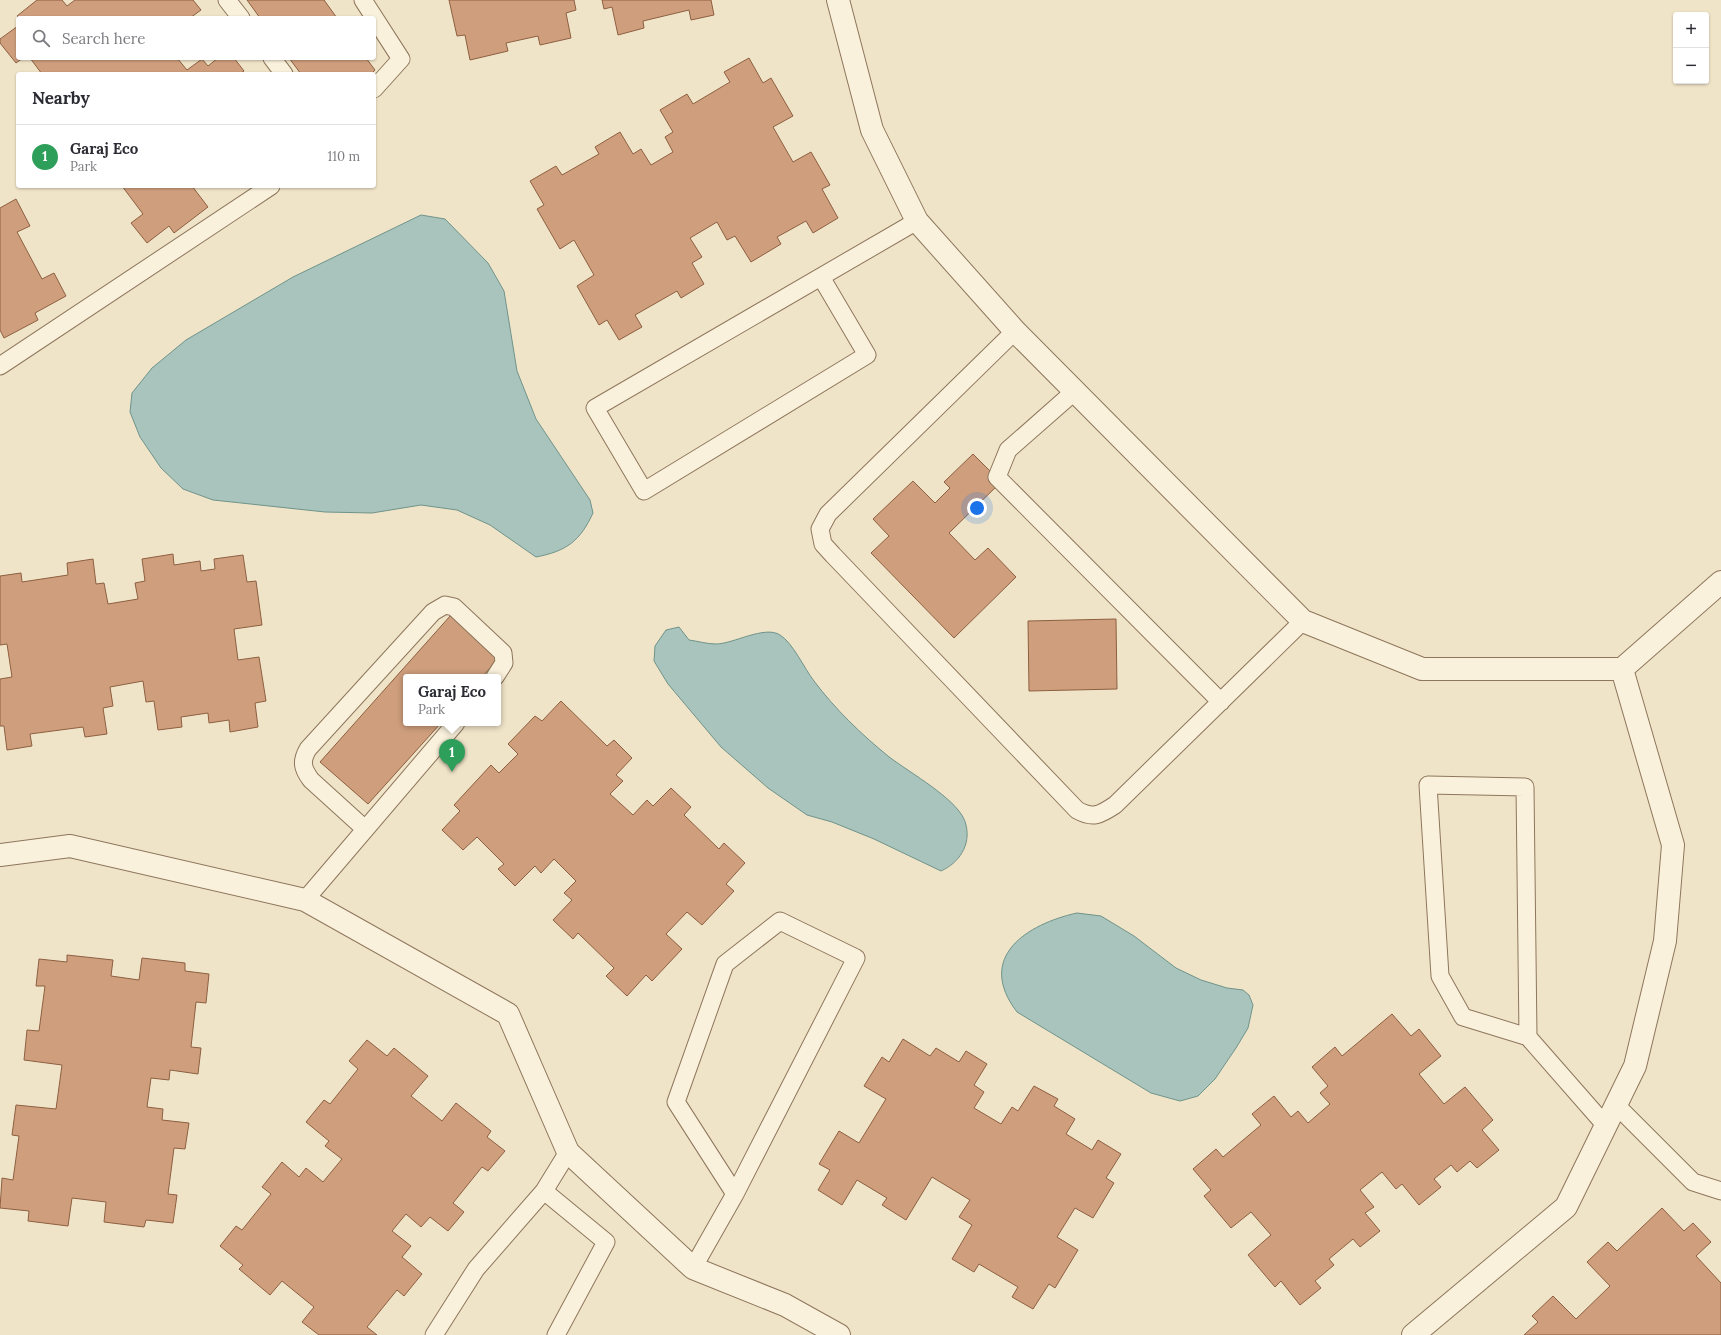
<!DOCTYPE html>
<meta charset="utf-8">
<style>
body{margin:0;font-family:Lora,serif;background:#f2f2f3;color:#2b2b33}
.controls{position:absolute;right:12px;top:12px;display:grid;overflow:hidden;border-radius:4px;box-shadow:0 1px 3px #0004}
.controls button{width:36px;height:36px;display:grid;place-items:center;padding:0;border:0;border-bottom:1px solid #e1e1e2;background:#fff;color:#2b2b33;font:20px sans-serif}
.you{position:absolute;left:977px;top:508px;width:14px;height:14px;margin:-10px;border:3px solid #fff;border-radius:50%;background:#1a73e8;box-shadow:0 0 0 6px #1a73e833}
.badge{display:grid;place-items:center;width:26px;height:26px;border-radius:50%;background:#9e2a2b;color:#fff;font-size:13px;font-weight:700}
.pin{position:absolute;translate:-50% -33px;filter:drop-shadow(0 1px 2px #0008)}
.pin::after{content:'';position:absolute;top:21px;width:14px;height:12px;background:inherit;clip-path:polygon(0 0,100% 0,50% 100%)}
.popup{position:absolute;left:403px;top:674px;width:98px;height:52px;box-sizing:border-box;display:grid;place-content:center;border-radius:4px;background:#fff;filter:drop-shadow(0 1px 3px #0005);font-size:13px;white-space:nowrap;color:#7c7c81}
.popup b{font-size:15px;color:#2b2b33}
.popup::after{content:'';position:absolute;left:50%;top:100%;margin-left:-8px;border:8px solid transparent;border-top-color:#fff}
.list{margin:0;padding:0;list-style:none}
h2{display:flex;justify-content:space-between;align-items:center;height:52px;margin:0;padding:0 16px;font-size:17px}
h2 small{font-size:13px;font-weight:400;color:#7c7c81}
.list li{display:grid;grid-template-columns:26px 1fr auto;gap:12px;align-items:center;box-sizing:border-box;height:64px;padding:0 16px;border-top:1px solid #e1e1e2}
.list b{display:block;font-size:15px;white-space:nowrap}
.list p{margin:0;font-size:13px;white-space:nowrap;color:#7c7c81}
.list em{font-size:13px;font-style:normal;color:#7c7c81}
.icon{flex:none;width:22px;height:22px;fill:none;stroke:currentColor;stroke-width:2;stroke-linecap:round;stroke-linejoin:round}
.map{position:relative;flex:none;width:1721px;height:1335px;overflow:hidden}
.search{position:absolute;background:#fff;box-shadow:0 1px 3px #0004;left:16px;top:16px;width:360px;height:44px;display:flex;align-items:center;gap:10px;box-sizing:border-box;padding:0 14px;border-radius:4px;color:#7c7c81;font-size:15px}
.panel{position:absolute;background:#fff;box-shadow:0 1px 3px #0004;left:16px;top:72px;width:360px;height:116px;border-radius:4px}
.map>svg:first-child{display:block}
</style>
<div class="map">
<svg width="1721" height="1335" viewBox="0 0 1721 1335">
<rect width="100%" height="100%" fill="#f0e4c8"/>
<path fill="#a9c4bc" stroke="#6f938a" d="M 421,215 L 445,219 L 488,263 L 504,291 L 517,371 L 536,419 L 590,500 L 593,513 C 580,541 567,551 536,557 L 490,525 L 457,510 L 421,505 L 372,513 L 325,512 L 213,500 L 183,489 L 161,468 L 140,437 L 130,412 L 132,393 L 152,368 L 186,340 L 293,277 Z
M 679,627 L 689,640 C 697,641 707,644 716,644 C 733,644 765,625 780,635 C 793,643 804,668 814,681 C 835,709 861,734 888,756 C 908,772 962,801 966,825 C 971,845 959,863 941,871 L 874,839 L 832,822 L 807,815 L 768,788 L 721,747 L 668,684 L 654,661 L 655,646 L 666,630 Z
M 1077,913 L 1101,916 L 1134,936 L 1176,968 L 1201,980 L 1227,988 L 1243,990 L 1249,995 L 1253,1005 L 1248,1028 L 1236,1048 L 1215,1079 L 1198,1096 L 1180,1101 L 1151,1093 L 1017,1012 C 975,957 1027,924 1077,913 Z"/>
<path fill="#cf9f7d" stroke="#8d5f41" d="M 37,0 L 62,0 L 67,6 L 75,0 L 193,0 L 201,10 L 190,18 L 19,18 L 17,16 Z
M 247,0 L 324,0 L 337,18 L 260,18 Z
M 449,0 L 574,0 L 576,10 L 566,13 L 571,38 L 540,45 L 538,36 L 506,43 L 508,51 L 470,60 L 465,35 L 457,36 Z
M 602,0 L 711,0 L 714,15 L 691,20 L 689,10 L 643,21 L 644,28 L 618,35 L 612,7 L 604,9 Z
M 18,26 L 18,58 L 23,58 L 16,63 L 0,43 L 0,39 Z
M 30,58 L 177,58 L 187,70 L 202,59 L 208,66 L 218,58 L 234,58 L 244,71 L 240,74 L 42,74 Z
M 289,58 L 366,58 L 375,70 L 371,74 L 301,74 Z
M 749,58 L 763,83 L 771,78 L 793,116 L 773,127 L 793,162 L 811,152 L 830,185 L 822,189 L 838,218 L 813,233 L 806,221 L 777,237 L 781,244 L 751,262 L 735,236 L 727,240 L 717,222 L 690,238 L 702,257 L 692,263 L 704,284 L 681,298 L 677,291 L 635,315 L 642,327 L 619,340 L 607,320 L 599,325 L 577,286 L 594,275 L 574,240 L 560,249 L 537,209 L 544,205 L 530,181 L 556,166 L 562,175 L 599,154 L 595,147 L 620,132 L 633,154 L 641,149 L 651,165 L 673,152 L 665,137 L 673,132 L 660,110 L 687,94 L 693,104 L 730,82 L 724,72 Z
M 122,186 L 192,186 L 208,207 L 174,233 L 169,226 L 147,243 L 131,223 L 143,214 Z
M 16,199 L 30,226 L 17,232 L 42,279 L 54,273 L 66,296 L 35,313 L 38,320 L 4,338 L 0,330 L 0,208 Z
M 973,454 L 1001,482 L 949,533 L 975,560 L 988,548 L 1016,577 L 954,638 L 871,553 L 889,536 L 873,519 L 913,481 L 935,503 L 950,488 L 944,482 Z
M 173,554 L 174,565 L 200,561 L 201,571 L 215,569 L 214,559 L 243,555 L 247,582 L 256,581 L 262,625 L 234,629 L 238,660 L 259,657 L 266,701 L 255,703 L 258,727 L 230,732 L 229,720 L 209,723 L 208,713 L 181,717 L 182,727 L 158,730 L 154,701 L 146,702 L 143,681 L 110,687 L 113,706 L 103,708 L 107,734 L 85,737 L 83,727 L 30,734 L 32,746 L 7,750 L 4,726 L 0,726 L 0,679 L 12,677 L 7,644 L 0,645 L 0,576 L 21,573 L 22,582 L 68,575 L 67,563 L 93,559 L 96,584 L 104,583 L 108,604 L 138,599 L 135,583 L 145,581 L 142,559 Z
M 451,615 L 499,658 L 482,677 L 406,677 L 406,723 L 441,723 L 368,804 L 320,762 Z
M 1116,619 L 1117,689 L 1029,691 L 1028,621 Z
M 561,701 L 607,746 L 614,740 L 632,758 L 616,775 L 623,781 L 610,794 L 633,815 L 647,800 L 653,806 L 671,788 L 691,807 L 684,815 L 719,849 L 724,843 L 745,863 L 726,884 L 734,891 L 702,925 L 687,912 L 666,934 L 682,949 L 652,981 L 646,975 L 627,996 L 606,976 L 614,968 L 578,933 L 573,939 L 553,920 L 572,900 L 564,893 L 576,881 L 554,859 L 541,873 L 535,866 L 515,886 L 498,869 L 504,864 L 477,837 L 463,850 L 442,830 L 460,811 L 454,805 L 491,765 L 499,773 L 518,754 L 508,744 L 535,716 L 542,721 Z
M 67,955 L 113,960 L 111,976 L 139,980 L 142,958 L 185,963 L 185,971 L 209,974 L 206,1003 L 196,1002 L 191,1047 L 201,1048 L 198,1074 L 170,1070 L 169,1080 L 151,1078 L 147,1107 L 163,1109 L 162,1120 L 189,1123 L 185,1149 L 174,1148 L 168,1194 L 177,1195 L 173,1223 L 146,1220 L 144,1227 L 104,1222 L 106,1202 L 72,1198 L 68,1226 L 28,1221 L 29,1211 L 0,1208 L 2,1178 L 13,1180 L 19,1136 L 12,1135 L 16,1105 L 56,1109 L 62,1065 L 24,1060 L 27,1030 L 39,1031 L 45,986 L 36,986 L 39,959 L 67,962 Z
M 1392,1014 L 1411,1036 L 1419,1029 L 1441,1056 L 1419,1074 L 1444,1104 L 1465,1087 L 1493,1120 L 1482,1130 L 1499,1150 L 1477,1168 L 1470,1161 L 1457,1172 L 1451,1165 L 1434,1179 L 1441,1187 L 1419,1205 L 1402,1184 L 1396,1189 L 1382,1172 L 1360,1190 L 1374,1207 L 1365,1213 L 1380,1231 L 1360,1247 L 1353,1239 L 1329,1259 L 1334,1265 L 1315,1281 L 1321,1288 L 1300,1305 L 1281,1281 L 1275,1287 L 1248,1255 L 1271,1235 L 1251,1212 L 1231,1228 L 1204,1196 L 1211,1190 L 1193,1169 L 1216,1149 L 1223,1157 L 1261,1125 L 1252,1114 L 1274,1096 L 1291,1117 L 1298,1111 L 1308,1123 L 1330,1104 L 1320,1093 L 1328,1086 L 1312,1067 L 1335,1047 L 1342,1056 Z
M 903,1039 L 930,1056 L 936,1048 L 959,1062 L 966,1051 L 987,1064 L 974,1085 L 984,1092 L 974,1108 L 1001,1124 L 1012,1107 L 1018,1111 L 1034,1086 L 1058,1099 L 1054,1106 L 1075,1119 L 1066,1134 L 1092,1150 L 1098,1140 L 1121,1154 L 1106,1178 L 1114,1183 L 1093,1218 L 1075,1208 L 1057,1237 L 1078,1250 L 1055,1288 L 1049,1284 L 1033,1309 L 1012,1297 L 1018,1287 L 979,1264 L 974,1272 L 952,1259 L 972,1225 L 959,1217 L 970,1200 L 932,1177 L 906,1220 L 882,1205 L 887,1198 L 857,1180 L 842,1205 L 818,1190 L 830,1170 L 819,1164 L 839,1131 L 859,1143 L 886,1099 L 864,1086 L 882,1057 L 889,1062 Z
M 367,1040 L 387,1056 L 394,1048 L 428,1076 L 411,1096 L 442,1121 L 456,1103 L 491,1131 L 487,1137 L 505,1151 L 488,1171 L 482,1167 L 453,1203 L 464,1212 L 448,1231 L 430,1217 L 421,1227 L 406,1214 L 392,1231 L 411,1246 L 402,1257 L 422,1274 L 404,1296 L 397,1290 L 367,1327 L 377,1335 L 319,1335 L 302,1322 L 314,1307 L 282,1281 L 270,1295 L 239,1269 L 243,1265 L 220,1246 L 236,1226 L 242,1230 L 271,1194 L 262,1187 L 282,1162 L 299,1177 L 306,1168 L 323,1182 L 342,1159 L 325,1146 L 329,1141 L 306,1122 L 324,1100 L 330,1104 L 358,1069 L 349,1061 Z
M 1662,1208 L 1684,1231 L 1693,1223 L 1711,1242 L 1696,1256 L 1721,1283 L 1721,1335 L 1524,1335 L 1538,1322 L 1532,1316 L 1553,1296 L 1576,1319 L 1610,1286 L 1587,1262 L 1608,1242 L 1617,1251 Z"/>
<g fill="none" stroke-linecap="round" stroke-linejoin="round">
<g stroke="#8d765c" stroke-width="19">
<path id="lane" d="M 227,0 L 241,18
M 363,0 L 401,59 L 374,89
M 272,58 L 284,74
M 821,277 L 867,355 L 644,491 L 595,408 L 917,221
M 1015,331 L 828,514 L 820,529 L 823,544 L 833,555 L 1077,810 C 1093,819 1100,815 1115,805 L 1303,621
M 0,366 L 271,186
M 1075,391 L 1008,450 L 997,477 L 1221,702
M 365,829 L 311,780 C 302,768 301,761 308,749 L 433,612 L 445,605 L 454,607 L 503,653 L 504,663 L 495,677
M 305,900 L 456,723
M 1528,1037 L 1463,1017 L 1440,976 L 1428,785 L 1525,787 L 1528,1037 L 1606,1126
M 1616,1105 L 1693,1182 L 1721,1191
M 544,1191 L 606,1242 L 556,1335
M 693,1268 L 735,1194 L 856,958 L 780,921 L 725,964 L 676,1102 L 735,1194
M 434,1335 L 476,1269 L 544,1191 L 568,1152"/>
</g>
<g stroke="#8d765c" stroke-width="24">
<path id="street" d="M 838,0 L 872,130 L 917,221 L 1015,331 L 1303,621 L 1422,669 L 1622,669 L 1721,582
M 0,855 L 70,846 L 305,900 L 508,1014 L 568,1152 L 693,1268 L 785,1305 L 839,1335
M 1413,1335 L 1566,1207 L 1635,1066 L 1665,941 L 1673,845 L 1622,669"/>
</g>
<use href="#lane" stroke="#faf1dc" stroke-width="17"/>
<use href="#street" stroke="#faf1dc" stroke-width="22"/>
</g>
</svg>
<div class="controls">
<button>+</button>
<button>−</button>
</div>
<div class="you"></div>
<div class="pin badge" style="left:452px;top:772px;background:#2e9e5b">1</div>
<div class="popup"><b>Garaj Eco</b>Park</div>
<div class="search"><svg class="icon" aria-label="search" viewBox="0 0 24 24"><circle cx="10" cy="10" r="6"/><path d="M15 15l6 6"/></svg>Search here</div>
<section class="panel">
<h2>Nearby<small></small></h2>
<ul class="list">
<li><span class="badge" style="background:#2e9e5b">1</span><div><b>Garaj Eco</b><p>Park</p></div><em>110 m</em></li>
</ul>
</section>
</div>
